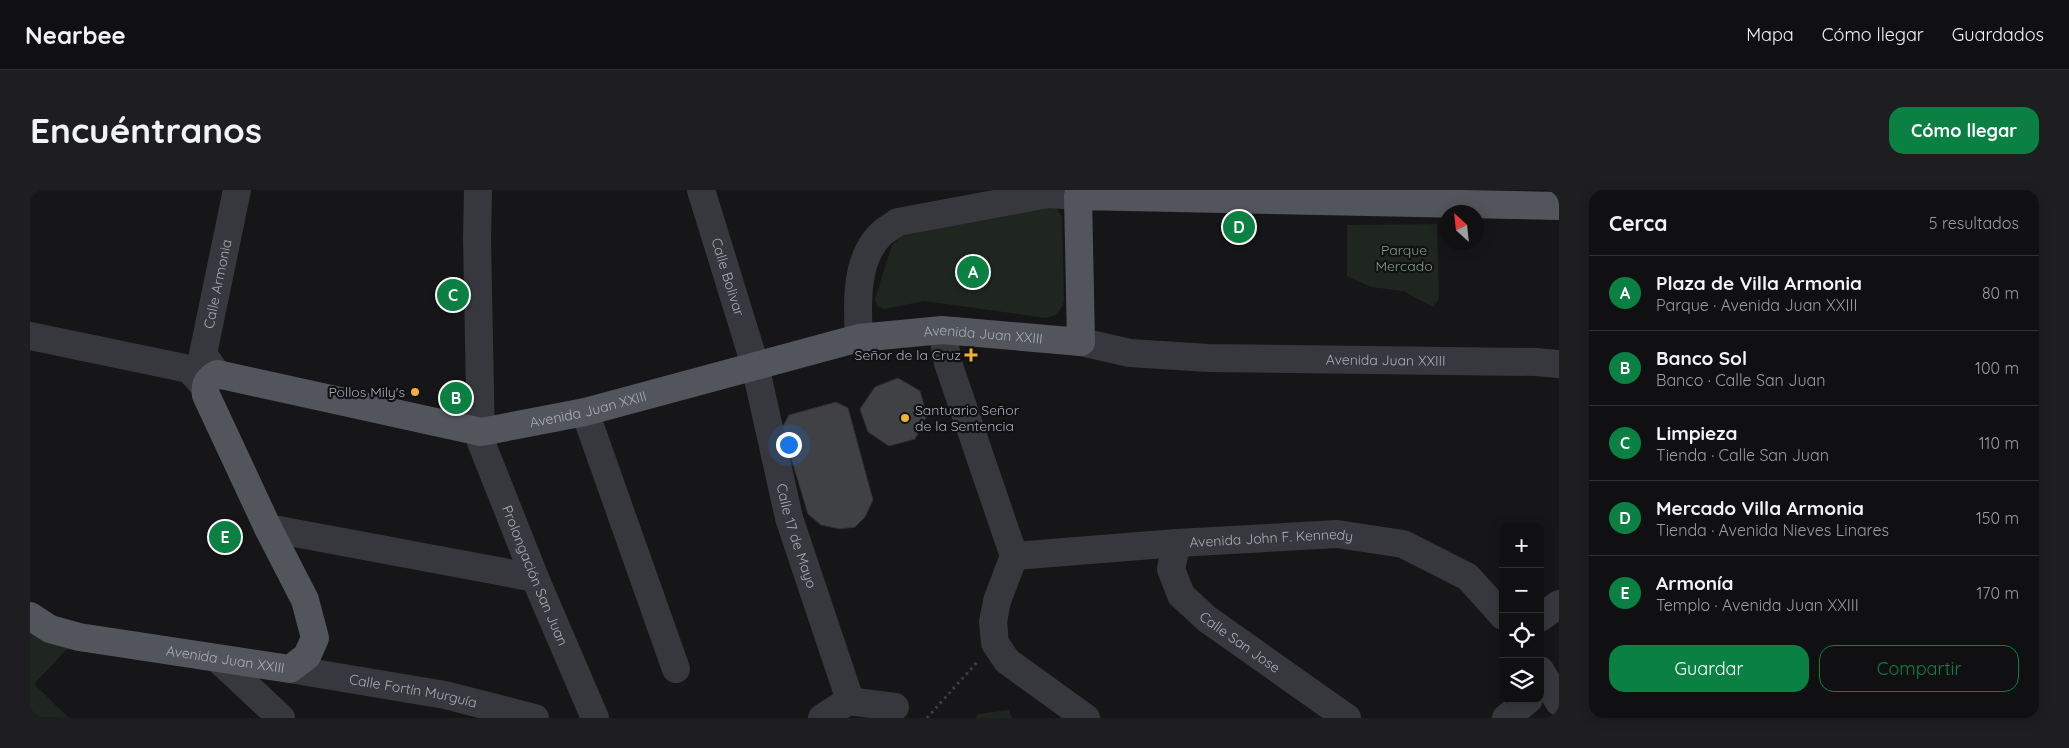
<!DOCTYPE html>
<html lang="es">
<meta charset="utf-8">
<style>
body{margin:0;font-family:Quicksand,sans-serif;background:#1e1e20;color:#f1f3f6}
.controls{position:absolute;right:15px;bottom:15px;display:grid;overflow:hidden;border-radius:10px;box-shadow:0 2px 12px #0003}
.controls button{width:45px;height:45px;display:grid;place-items:center;padding:0;border:0;border-bottom:1px solid #303032;background:#101012;color:#f1f3f6;font:25px sans-serif}
.compass{position:absolute;left:1409px;top:15px;width:45px;height:45px;border-radius:50%;background:#101012;box-shadow:0 2px 12px #0003;rotate:333deg}
.you{position:absolute;left:758px;top:254px;width:18px;height:18px;margin:-12px;border:4px solid #fff;border-radius:50%;background:#1a73e8;box-shadow:0 0 0 8px #1a73e833}
.badge{display:grid;place-items:center;width:32px;height:32px;border-radius:50%;background:#0b8043;color:#fff;font-size:16px;font-weight:700}
.pin{position:absolute;translate:-50% -50%;border:2px solid #fff;box-shadow:0 1px 5px #0006}
.list{margin:0;padding:0;list-style:none}
h2{display:flex;justify-content:space-between;align-items:center;height:65px;margin:0;padding:0 20px;font-size:21px}
h2 small{font-size:16px;font-weight:400;color:#9c9d9f}
.list li{display:grid;grid-template-columns:32px 1fr auto;gap:15px;align-items:center;box-sizing:border-box;height:75px;padding:0 20px;border-top:1px solid #303032}
.list b{display:block;font-size:19px;white-space:nowrap}
.list p{margin:0;font-size:16px;white-space:nowrap;color:#9c9d9f}
.list em{font-size:16px;font-style:normal;color:#9c9d9f}
.actions{display:flex;gap:10px;padding:15px 20px}
.actions a{flex:1;padding:11px 0;border:1px solid #0b8043;border-radius:15px;text-align:center;font-size:18px;color:#0b8043}
.actions .main{background:#0b8043;color:#fff}
.icon{flex:none;width:28px;height:28px;fill:none;stroke:currentColor;stroke-width:2;stroke-linecap:round;stroke-linejoin:round}
.map{position:relative;flex:none;width:1529px;height:528px;overflow:hidden;border-radius:15px}
header{display:flex;align-items:center;gap:30px;box-sizing:border-box;height:70px;padding:0 25px;background:#101012;border-bottom:1px solid #303032}
header strong{font-size:24px}
nav{display:flex;gap:28px;margin-inline-start:auto;font-size:18px}
.intro{display:flex;align-items:center;justify-content:space-between;box-sizing:border-box;height:120px;padding:0 30px}
h1{margin:0;font-size:35px}
.button{padding:12px 22px;border-radius:15px;background:#0b8043;color:#fff;font-size:18px;font-weight:700}
main{display:flex;gap:30px;padding:0 30px}
aside{flex:1;background:#101012;border-radius:15px;box-shadow:0 2px 12px #0003}
.map>svg:first-child{display:block}
</style>
<header>
<strong>Nearbee</strong>
<nav><a>Mapa</a><a>Cómo llegar</a><a>Guardados</a></nav>
</header>
<div class="intro"><h1>Encuéntranos</h1><a class="button">Cómo llegar</a></div>
<main>
<div class="map">
<svg width="1529" height="528" viewBox="0 0 1529 528">
<rect width="100%" height="100%" fill="#161618"/>
<path fill="#1e261f" d="M 1014,13 C 1023,15 1029,19 1032,28 L 1034,111 C 1031,121 1026,126 1016,128 L 894,111 L 854,119 L 847,116 L 845,109 L 862,55 L 872,46 Z
M 1407,34 L 1409,109 L 1403,117 L 1373,101 L 1341,97 L 1317,86 L 1317,35 Z
M 0,440 L 40,456 L 4,494 L 39,528 L 0,527 Z
M 979,520 L 982,528 L 945,528 L 948,524 Z"/>
<path fill="#404145" stroke="#303034" d="M 868,188 L 890,201 L 897,226 L 885,249 L 859,256 L 838,242 L 830,219 L 845,197 Z
M 806,212 L 818,218 L 843,310 L 835,327 L 825,337 L 810,339 L 791,335 L 778,324 L 752,238 L 759,225 Z"/>
<g fill="none" stroke-linecap="round" stroke-linejoin="round">
<path stroke="#3d3f44" stroke-width="3" stroke-dasharray="2.5 4" stroke-linecap="butt" d="M 897,528 L 948,471"/>
<g stroke="#37383d" stroke-width="28">
<path id="s1" d="M 448,0 L 447,49 L 451,252 L 505,388 L 565,528"/>
<path id="s2" d="M 671,0 L 725,175 L 759,328 L 820,510 L 818,511 L 865,517"/>
<path d="M 912,140 L 918,173 L 984,366 L 967,411 L 963,432 L 965,453 L 977,471 L 1056,528"/>
<path d="M 0,146 L 159,179 L 175,197"/>
<path d="M 829,148 C 827,114 825,69 851,44 C 856,39 863,36 868,32 L 1018,4 L 1048,6 L 1047,0"/>
<path id="s3" d="M 1051,152 L 1100,163 L 1178,168 L 1506,172 L 1529,174"/>
<path id="s4" d="M 187,184 L 173,164 L 207,0"/>
<path d="M 555,222 L 646,479"/>
<path d="M 238,338 L 505,388"/>
<path id="s5" d="M 1147,353 L 1141,379 L 1151,405 L 1177,429 L 1317,528"/>
<path id="s6" d="M 984,366 L 1147,353 L 1307,344 L 1373,354 L 1438,387 L 1473,426"/>
<path d="M 1510,428 L 1529,414"/>
<path d="M 188,469 L 251,528"/>
<path id="s7" d="M 260,479 L 415,505 L 505,528"/>
<path d="M 1510,480 L 1529,512"/>
<path d="M 792,528 L 818,511"/>
<path d="M 1476,528 L 1499,509"/>
</g>
<path stroke="#53555c" stroke-width="28" id="s8" d="M 0,426 L 20,439 L 49,447 L 260,479 L 277,466 L 285,448 L 275,410 L 238,338 L 176,205 C 174,194 178,189 187,184 L 451,242 L 555,222 L 829,148 L 912,140 L 1051,152 L 1048,6 L 1529,16"/>
</g>
<g fill="#f2b134" stroke="#111113" stroke-width="2">
<path d="M938.5 157.5h5v5h5v5h-5v5h-5v-5h-5v-5h5z"/>
<circle cx="385" cy="202" r="5"/>
<circle cx="875" cy="228" r="5"/>
</g>
<g text-anchor="middle" dominant-baseline="central" stroke-width="4.5" stroke-linejoin="round" paint-order="stroke">
<g font-size="14" fill="#7fa381" stroke="#111113">
<text x="1374" y="60">Parque<tspan x="1374" dy="16">Mercado</tspan></text>
</g>
<g font-size="14" fill="#a8adb8" stroke="#111113">
<text stroke="none"><textPath href="#s2" startOffset="91">Calle Bolivar</textPath></text>
<text stroke="none"><textPath href="#s4" startOffset="96">Calle Armonia</textPath></text>
<text stroke="none"><textPath href="#s8" startOffset="1386">Avenida Juan XXIII</textPath></text>
<text stroke="none"><textPath href="#s3" startOffset="306">Avenida Juan XXIII</textPath></text>
<text stroke="none"><textPath href="#s8" startOffset="981">Avenida Juan XXIII</textPath></text>
<text stroke="none"><textPath href="#s2" startOffset="359">Calle 17 de Mayo</textPath></text>
<text stroke="none"><textPath href="#s6" startOffset="258">Avenida John F. Kennedy</textPath></text>
<text stroke="none"><textPath href="#s1" startOffset="396">Prolongación San Juan</textPath></text>
<text stroke="none"><textPath href="#s5" startOffset="130">Calle San Jose</textPath></text>
<text stroke="none"><textPath href="#s8" startOffset="202">Avenida Juan XXIII</textPath></text>
<text stroke="none"><textPath href="#s7" startOffset="125">Calle Fortín Murguía</textPath></text>
</g>
<g font-size="14" fill="#a8adb8" stroke="#111113" text-anchor="end">
<text x="931" y="165">Señor de la Cruz</text>
<text x="375" y="202">Pollos Mily's</text>
<text x="885" y="220" text-anchor="start">Santuario Señor<tspan x="885" dy="16">de la Sentencia</tspan></text>
</g>
</g>
</svg>
<div class="controls">
<button>+</button>
<button>−</button>
<button><svg class="icon" aria-label="locate" viewBox="0 0 24 24"><circle cx="12" cy="12" r="6"/><path d="M12 2v4M12 18v4M2 12h4M18 12h4"/></svg></button>
<button><svg class="icon" aria-label="layers" viewBox="0 0 24 24"><path d="M12 4l9 5-9 5-9-5zM3 14l9 5 9-5"/></svg></button>
</div>
<svg class="compass" viewBox="-18 -18 36 36"><path d="M0-13l5 13h-10z" fill="#e53935"/><path d="M0 13l5-13h-10z" fill="#9c9d9f"/></svg>
<div class="you"></div>
<div class="pin badge" style="left:943px;top:82px">A</div>
<div class="pin badge" style="left:426px;top:208px">B</div>
<div class="pin badge" style="left:423px;top:105px">C</div>
<div class="pin badge" style="left:1209px;top:37px">D</div>
<div class="pin badge" style="left:195px;top:347px">E</div>
</div>
<aside>
<h2>Cerca<small>5 resultados</small></h2>
<ul class="list">
<li><span class="badge">A</span><div><b>Plaza de Villa Armonia</b><p>Parque · Avenida Juan XXIII</p></div><em>80 m</em></li>
<li><span class="badge">B</span><div><b>Banco Sol</b><p>Banco · Calle San Juan</p></div><em>100 m</em></li>
<li><span class="badge">C</span><div><b>Limpieza</b><p>Tienda · Calle San Juan</p></div><em>110 m</em></li>
<li><span class="badge">D</span><div><b>Mercado Villa Armonia</b><p>Tienda · Avenida Nieves Linares</p></div><em>150 m</em></li>
<li><span class="badge">E</span><div><b>Armonía</b><p>Templo · Avenida Juan XXIII</p></div><em>170 m</em></li>
</ul>
<div class="actions"><a class="main">Guardar</a><a>Compartir</a></div>
</aside>
</main>
